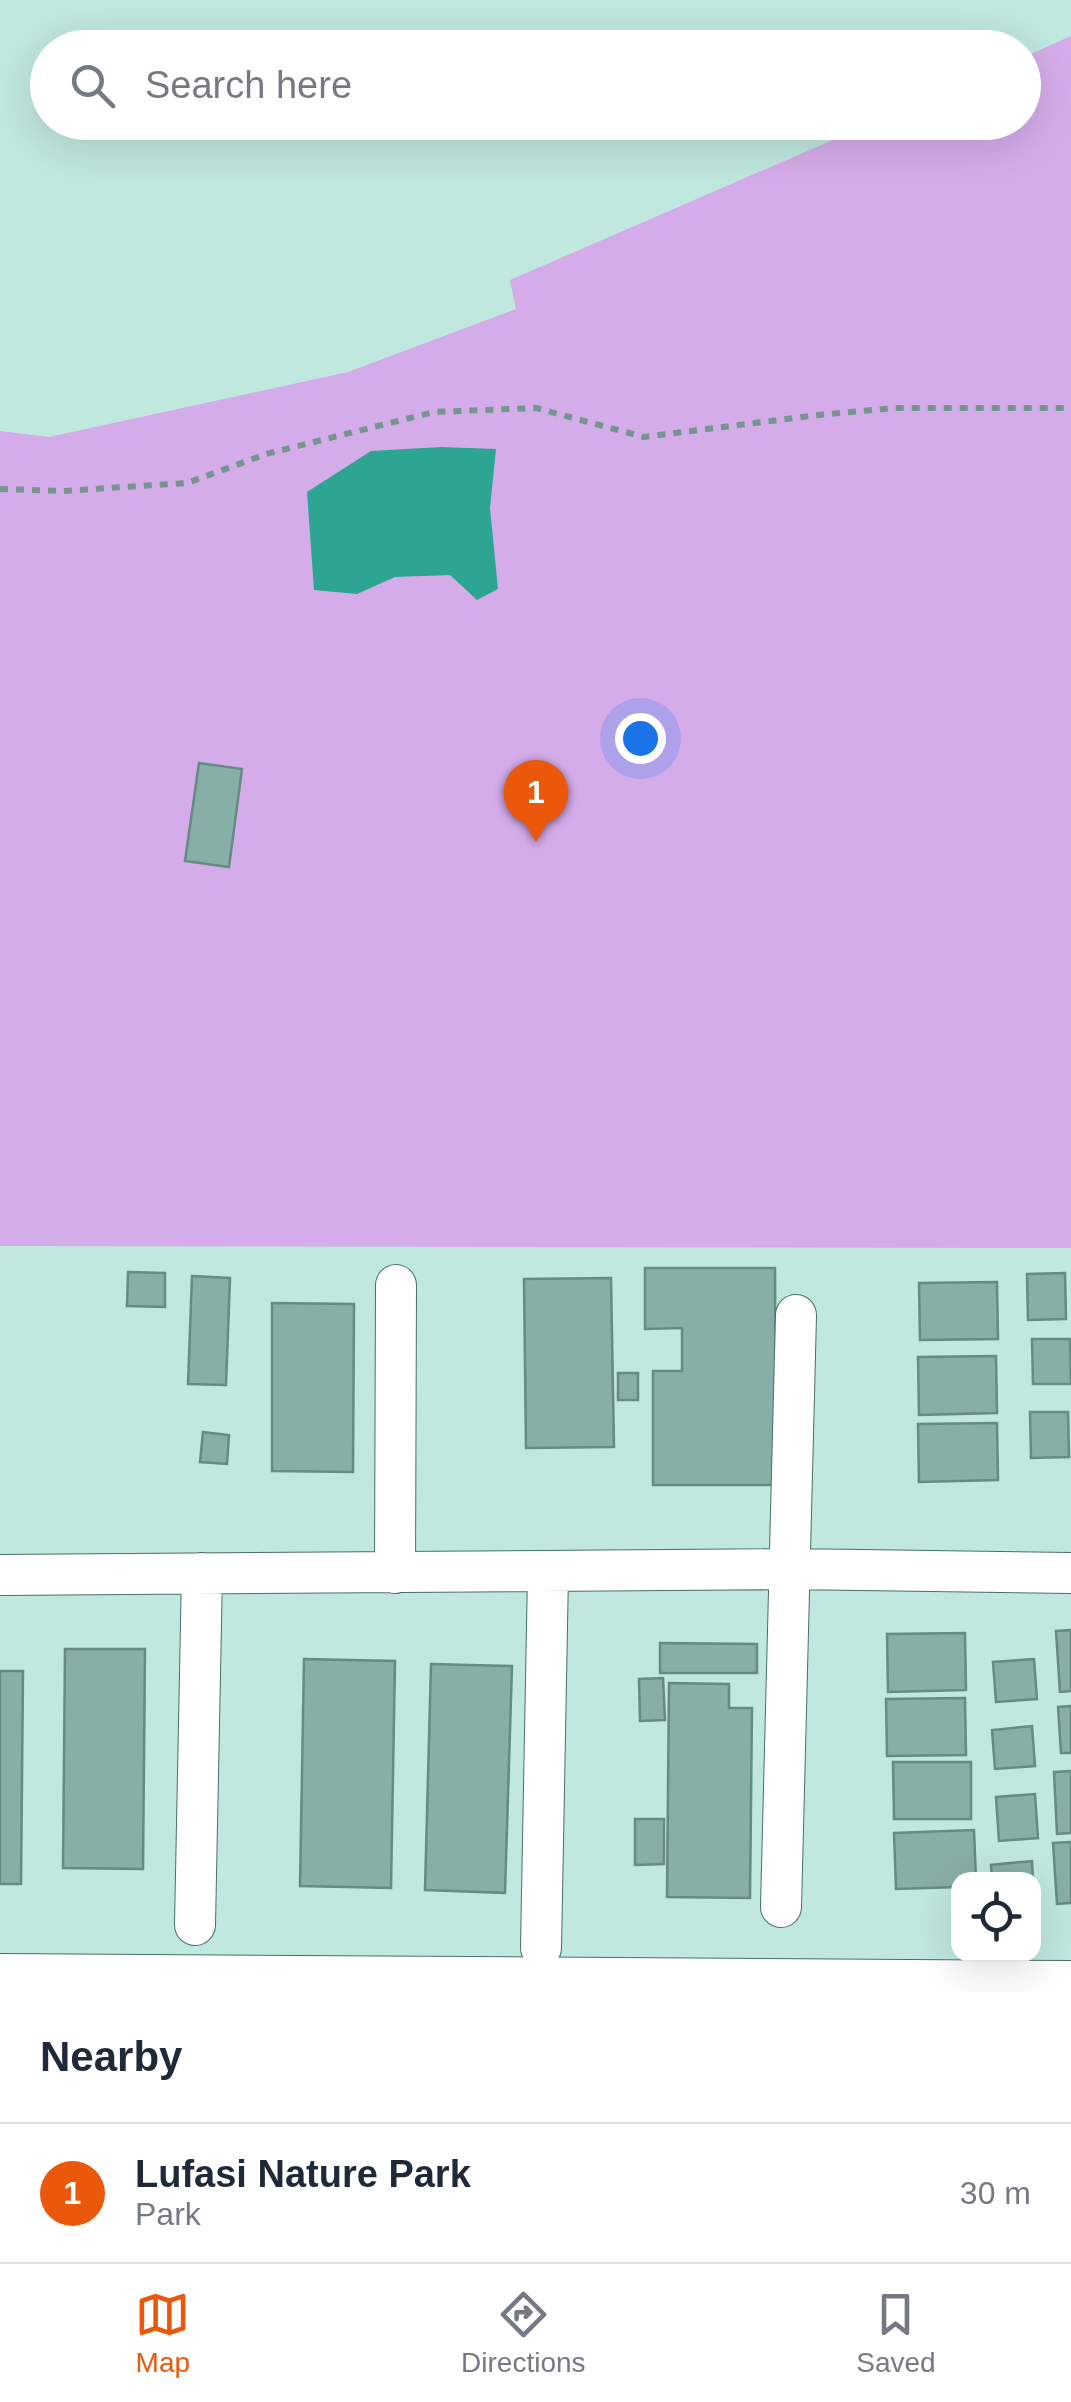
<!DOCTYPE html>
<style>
body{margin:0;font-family:Helvetica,sans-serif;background:#f6f6f7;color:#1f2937}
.controls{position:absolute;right:30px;bottom:30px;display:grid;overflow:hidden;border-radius:20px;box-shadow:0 10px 40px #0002}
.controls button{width:90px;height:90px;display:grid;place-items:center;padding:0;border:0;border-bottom:2px solid #e0e1e3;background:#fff;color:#1f2937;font:50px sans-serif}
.you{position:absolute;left:640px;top:738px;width:35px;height:35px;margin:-25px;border:8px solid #fff;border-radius:50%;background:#1a73e8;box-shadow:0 0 0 15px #1a73e833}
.badge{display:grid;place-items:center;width:65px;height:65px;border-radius:50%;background:#ea580c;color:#fff;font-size:32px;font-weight:700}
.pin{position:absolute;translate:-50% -82px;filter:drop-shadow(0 2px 5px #0008)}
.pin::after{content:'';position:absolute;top:52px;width:35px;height:30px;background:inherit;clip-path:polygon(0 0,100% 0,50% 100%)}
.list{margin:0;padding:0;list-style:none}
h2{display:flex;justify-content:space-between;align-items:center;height:130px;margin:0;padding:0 40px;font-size:42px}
h2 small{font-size:32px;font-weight:400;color:#747a83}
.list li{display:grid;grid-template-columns:65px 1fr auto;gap:30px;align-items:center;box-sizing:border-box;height:140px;padding:0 40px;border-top:2px solid #e0e1e3}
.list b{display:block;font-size:38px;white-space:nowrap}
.list p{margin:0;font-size:32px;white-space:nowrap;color:#747a83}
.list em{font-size:32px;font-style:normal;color:#747a83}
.icon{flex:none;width:55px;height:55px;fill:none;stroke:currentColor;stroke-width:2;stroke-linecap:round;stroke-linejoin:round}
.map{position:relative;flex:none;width:1071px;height:1992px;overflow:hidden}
.search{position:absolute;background:#fff;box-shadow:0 10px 40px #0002;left:30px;right:30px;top:30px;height:110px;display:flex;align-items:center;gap:25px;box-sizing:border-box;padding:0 35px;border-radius:55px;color:#747a83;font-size:38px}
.sheet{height:270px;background:#fff}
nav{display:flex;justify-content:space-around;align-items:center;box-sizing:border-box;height:140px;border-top:2px solid #e0e1e3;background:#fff;font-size:28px;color:#747a83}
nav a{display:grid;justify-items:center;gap:5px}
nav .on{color:#ea580c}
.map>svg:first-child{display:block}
</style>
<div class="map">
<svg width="1071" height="1992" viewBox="0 0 1071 1992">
<rect width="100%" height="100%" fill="#c0e8df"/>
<path fill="#d4acea" d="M 1071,36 L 1071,1248 L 0,1246 L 0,431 L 49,437 L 348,372 L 516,309 L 510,280 L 872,123 L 1024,122 L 1024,57 Z"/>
<path fill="#2ca593" d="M 441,447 L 496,449 L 490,508 L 498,589 L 477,600 L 450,575 L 395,577 L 357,594 L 314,590 L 307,492 L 371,451 Z"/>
<path fill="#88afa7" stroke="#658b83" stroke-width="2.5" d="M 199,763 L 242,769 L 229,867 L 185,861 Z
M 645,1268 L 775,1268 L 776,1485 L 653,1485 L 653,1371 L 682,1371 L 682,1328 L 645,1329 Z
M 128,1272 L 165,1273 L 165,1307 L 127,1306 Z
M 1065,1273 L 1066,1319 L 1028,1320 L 1027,1274 Z
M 192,1276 L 230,1278 L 226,1385 L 188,1384 Z
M 611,1278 L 614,1447 L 526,1448 L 524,1279 Z
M 997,1282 L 998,1339 L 920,1340 L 919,1283 Z
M 272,1303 L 354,1304 L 353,1472 L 272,1471 Z
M 1032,1339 L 1070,1339 L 1071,1384 L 1033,1384 Z
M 996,1356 L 997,1413 L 919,1415 L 918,1357 Z
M 618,1373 L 638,1373 L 638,1400 L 618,1400 Z
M 1030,1412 L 1068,1412 L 1069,1457 L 1031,1458 Z
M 997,1423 L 998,1480 L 919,1482 L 918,1424 Z
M 203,1432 L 229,1435 L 227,1464 L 200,1462 Z
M 1071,1630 L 1071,1691 L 1060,1692 L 1056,1631 Z
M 965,1633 L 966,1690 L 888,1692 L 887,1634 Z
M 660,1643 L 757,1644 L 757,1673 L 660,1673 Z
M 65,1649 L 145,1649 L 143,1869 L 63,1868 Z
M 304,1659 L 395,1661 L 391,1888 L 300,1886 Z
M 1034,1659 L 1037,1699 L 996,1702 L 993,1662 Z
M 431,1664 L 512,1666 L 505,1893 L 425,1890 Z
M 0,1671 L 23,1671 L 21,1884 L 0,1884 Z
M 663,1678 L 665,1720 L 640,1721 L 639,1679 Z
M 669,1683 L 729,1684 L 729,1708 L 752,1708 L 750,1898 L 667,1897 Z
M 965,1698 L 966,1755 L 887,1756 L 886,1699 Z
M 1071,1706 L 1071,1753 L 1061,1753 L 1058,1707 Z
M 1032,1726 L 1035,1766 L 995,1769 L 992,1730 Z
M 893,1762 L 971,1762 L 971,1819 L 894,1819 Z
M 1071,1771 L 1071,1833 L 1057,1834 L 1054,1772 Z
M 1035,1794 L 1038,1838 L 999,1841 L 996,1797 Z
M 635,1819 L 664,1819 L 664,1864 L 635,1865 Z
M 974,1830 L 976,1880 L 958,1880 L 958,1887 L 896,1889 L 894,1833 Z
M 1071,1842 L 1071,1903 L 1057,1904 L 1053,1843 Z
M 1032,1861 L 1033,1880 L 992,1880 L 991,1865 Z"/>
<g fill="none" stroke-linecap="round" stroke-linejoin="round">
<g stroke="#4a6f68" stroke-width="42">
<path id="minor" d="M 395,1573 L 396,1285
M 0,1575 L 791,1569 L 1071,1573
M 781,1907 L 796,1315
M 195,1925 L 202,1573
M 541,1948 L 548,1573"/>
</g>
<g stroke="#4a6f68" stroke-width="52">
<path id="tertiary" d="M 0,1979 L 1071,1986"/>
</g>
<path stroke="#78948e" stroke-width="6" stroke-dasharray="8 8" stroke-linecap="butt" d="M 0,489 L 63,491 L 187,483 L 266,454 L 434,412 L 536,408 L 644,437 L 818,415 L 895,408 L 1071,408"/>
<use href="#minor" stroke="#fff" stroke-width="40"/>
<use href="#tertiary" stroke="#fff" stroke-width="50"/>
</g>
</svg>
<div class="controls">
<button><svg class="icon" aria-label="locate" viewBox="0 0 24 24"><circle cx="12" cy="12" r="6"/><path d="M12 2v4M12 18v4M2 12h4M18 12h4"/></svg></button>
</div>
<div class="you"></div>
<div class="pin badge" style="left:536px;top:842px">1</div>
<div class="search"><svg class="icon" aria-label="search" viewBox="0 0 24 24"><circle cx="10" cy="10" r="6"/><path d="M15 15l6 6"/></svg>Search here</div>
</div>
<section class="sheet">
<h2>Nearby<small></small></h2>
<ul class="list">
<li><span class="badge">1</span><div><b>Lufasi Nature Park</b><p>Park</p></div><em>30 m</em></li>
</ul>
</section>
<nav>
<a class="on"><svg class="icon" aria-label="map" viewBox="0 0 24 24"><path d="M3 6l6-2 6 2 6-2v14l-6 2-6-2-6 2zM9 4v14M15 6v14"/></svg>Map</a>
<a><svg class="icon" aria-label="directions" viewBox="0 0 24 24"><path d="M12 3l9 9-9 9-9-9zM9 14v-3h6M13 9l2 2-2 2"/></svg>Directions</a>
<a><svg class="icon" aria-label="saved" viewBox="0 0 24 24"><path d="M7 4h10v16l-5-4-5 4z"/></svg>Saved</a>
</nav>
